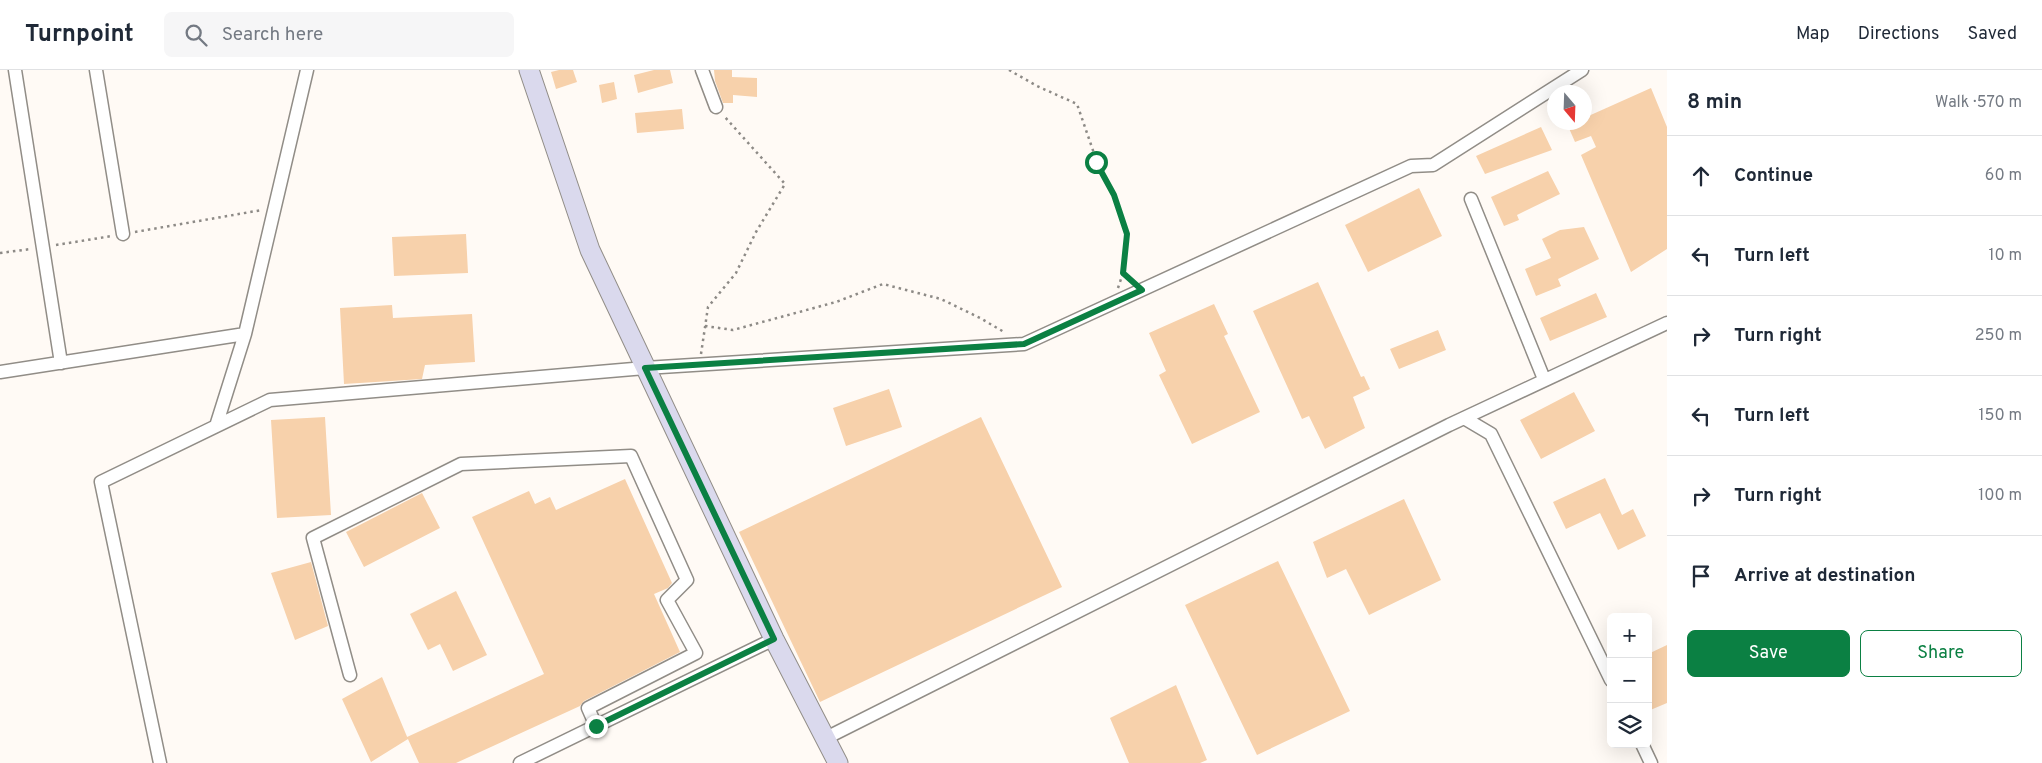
<!DOCTYPE html>
<meta charset="utf-8">
<style>
body{margin:0;font-family:Overpass,sans-serif;background:#f6f6f7;color:#1f2937}
.controls{position:absolute;right:15px;bottom:15px;display:grid;overflow:hidden;border-radius:8px;box-shadow:0 5px 20px #0002}
.controls button{width:45px;height:45px;display:grid;place-items:center;padding:0;border:0;border-bottom:1px solid #e0e1e3;background:#fff;color:#1f2937;font:25px sans-serif}
.compass{position:absolute;left:1547px;top:15px;width:45px;height:45px;border-radius:50%;background:#fff;box-shadow:0 5px 20px #0002;rotate:161deg}
.stop{position:absolute;width:15px;height:15px;margin:-11px;border:4px solid #0b8043;border-radius:50%;background:#fff}
.stop.end{background:#0b8043;border-color:#fff;box-shadow:0 1px 5px #0008}
.list{margin:0;padding:0;list-style:none}
h2{display:flex;justify-content:space-between;align-items:center;height:65px;margin:0;padding:0 20px;font-size:21px}
h2 small{font-size:16px;font-weight:400;color:#747a83}
.list li{display:grid;grid-template-columns:32px 1fr auto;gap:15px;align-items:center;box-sizing:border-box;height:80px;padding:0 20px;border-top:1px solid #e0e1e3}
.list b{display:block;font-size:19px;white-space:nowrap}
.list em{font-size:16px;font-style:normal;color:#747a83}
.actions{display:flex;gap:10px;padding:15px 20px}
.actions a{flex:1;padding:11px 0;border:1px solid #0b8043;border-radius:8px;text-align:center;font-size:18px;color:#0b8043}
.actions .main{background:#0b8043;color:#fff}
.icon{flex:none;width:28px;height:28px;fill:none;stroke:currentColor;stroke-width:2;stroke-linecap:round;stroke-linejoin:round}
.map{position:relative;flex:none;width:1667px;height:693px;overflow:hidden}
header{display:flex;align-items:center;gap:30px;box-sizing:border-box;height:70px;padding:0 25px;background:#fff;border-bottom:1px solid #e0e1e3}
header strong{font-size:24px}
nav{display:flex;gap:28px;margin-inline-start:auto;font-size:18px}
.search{width:350px;height:45px;background:#f6f6f7;display:flex;align-items:center;gap:12px;box-sizing:border-box;padding:0 18px;border-radius:8px;color:#747a83;font-size:19px}
main{display:flex}
aside{flex:1;background:#fff}
.map>svg:first-child{display:block}
</style>
<header>
<strong>Turnpoint</strong>
<div class="search"><svg class="icon" aria-label="search" viewBox="0 0 24 24"><circle cx="10" cy="10" r="6"/><path d="M15 15l6 6"/></svg>Search here</div>
<nav><a>Map</a><a>Directions</a><a>Saved</a></nav>
</header>
<main>
<div class="map">
<svg width="1667" height="693" viewBox="0 0 1667 693">
<rect width="100%" height="100%" fill="#fffaf5"/>
<path fill="#f7d1ab" d="M 559,0 L 573,0 L 577,12 L 556,19 L 551,2 Z
M 654,0 L 670,0 L 673,13 L 638,23 L 634,5 Z
M 714,0 L 732,0 L 732,7 L 757,8 L 757,27 L 733,25 L 733,33 L 723,33 L 715,11 Z
M 614,12 L 617,29 L 602,33 L 599,15 Z
M 1651,18 L 1667,57 L 1667,179 L 1631,202 L 1581,85 L 1596,77 L 1591,66 L 1575,72 L 1568,56 L 1576,52 L 1584,52 L 1584,48 Z
M 682,39 L 684,59 L 637,63 L 635,43 Z
M 1541,57 L 1552,80 L 1485,104 L 1476,86 Z
M 1548,101 L 1560,124 L 1517,145 L 1519,150 L 1504,156 L 1491,127 Z
M 1419,118 L 1442,166 L 1368,202 L 1345,155 Z
M 1584,157 L 1599,189 L 1558,209 L 1561,216 L 1536,226 L 1525,199 L 1551,188 L 1542,169 L 1560,160 Z
M 466,164 L 468,203 L 394,206 L 392,167 Z
M 1318,212 L 1361,307 L 1364,306 L 1370,319 L 1353,327 L 1365,358 L 1325,379 L 1309,346 L 1302,349 L 1253,241 Z
M 1596,223 L 1607,247 L 1550,271 L 1540,248 Z
M 1214,234 L 1228,264 L 1224,266 L 1260,342 L 1192,374 L 1159,305 L 1166,301 L 1149,263 Z
M 392,235 L 393,248 L 472,244 L 475,292 L 425,295 L 422,309 L 344,314 L 340,238 Z
M 1438,260 L 1446,280 L 1399,299 L 1390,279 Z
M 889,319 L 902,357 L 846,376 L 833,338 Z
M 1574,322 L 1595,361 L 1541,389 L 1520,350 Z
M 325,347 L 331,445 L 277,448 L 271,350 Z
M 981,347 L 1062,517 L 820,632 L 739,462 Z
M 1605,408 L 1622,445 L 1633,439 L 1646,466 L 1618,480 L 1600,443 L 1566,459 L 1553,432 Z
M 625,409 L 672,513 L 668,518 L 654,524 L 680,582 L 584,631 L 580,636 L 456,693 L 419,693 L 407,667 L 544,604 L 472,447 L 529,421 L 535,434 L 550,427 L 556,440 Z
M 422,423 L 440,458 L 364,497 L 346,462 Z
M 1404,429 L 1441,510 L 1369,545 L 1346,499 L 1327,508 L 1313,472 Z
M 1278,491 L 1350,641 L 1257,685 L 1185,535 Z
M 311,492 L 328,556 L 295,570 L 271,503 Z
M 456,521 L 487,585 L 453,601 L 440,574 L 428,580 L 410,544 Z
M 1667,575 L 1667,633 L 1648,641 L 1648,584 Z
M 382,607 L 408,669 L 371,692 L 342,629 Z
M 1176,615 L 1207,690 L 1200,693 L 1129,693 L 1110,648 Z"/>
<g fill="none" stroke-linecap="round" stroke-linejoin="round">
<g stroke="#918d87" stroke-width="15">
<path id="minor" d="M 15,0 L 61,293
M 96,0 L 123,164
M 702,0 L 716,37
M 1471,129 L 1544,309
M 0,302 L 245,264
M 1464,348 L 1491,364 L 1611,610
M 216,356 L 245,264 L 307,0
M 350,605 L 313,468 L 461,394 L 631,386 L 687,510 L 667,530 L 696,583 L 588,638 L 596,656
M 824,669 L 1449,355 L 1667,253
M 1642,674 L 1651,693
M 160,693 L 101,412 L 270,330 L 645,298 L 1024,274 L 1411,96 L 1433,95 L 1582,0
M 520,693 L 774,569"/>
</g>
<g stroke="#918d87" stroke-width="21">
<path id="secondary" d="M 529,0 L 590,180 L 774,569 L 838,693"/>
</g>
<path stroke="#8d8a86" stroke-width="2.5" stroke-dasharray="2.5 4" stroke-linecap="butt" d="M 1009,0 L 1037,16 L 1077,34 L 1097,92 L 1115,125 L 1127,164 L 1123,203 L 1132,211
M 135,162 L 262,140
M 56,175 L 112,166
M 0,183 L 31,179
M 1118,218 L 1123,203
M 705,256 L 733,260 L 836,232 L 883,214 L 941,229 L 980,248 L 1004,262
M 701,284 L 708,237 L 736,203 L 756,162 L 785,114 L 724,46"/>
<use href="#minor" stroke="#fff" stroke-width="12"/>
<use href="#secondary" stroke="#dad9ed" stroke-width="19"/>
</g>
<g fill="none" stroke-linecap="round" stroke-linejoin="round">
<path stroke="#0b8043" stroke-width="6" d="M 596,656 L 774,569 L 645,298 L 1024,274 L 1142,220 L 1123,203 L 1127,164 L 1114,125 L 1096,92"/>
</g>
</svg>
<div class="controls">
<button>+</button>
<button>−</button>
<button><svg class="icon" aria-label="layers" viewBox="0 0 24 24"><path d="M12 4l9 5-9 5-9-5zM3 14l9 5 9-5"/></svg></button>
</div>
<svg class="compass" viewBox="-18 -18 36 36"><path d="M0-13l5 13h-10z" fill="#e53935"/><path d="M0 13l5-13h-10z" fill="#747a83"/></svg>
<div class="stop" style="left:1096px;top:92px"></div>
<div class="stop end" style="left:596px;top:656px"></div>
</div>
<aside>
<h2>8 min<small>Walk · 570 m</small></h2>
<ul class="list">
<li><svg class="icon" aria-label="ahead" viewBox="0 0 24 24"><path d="M12 20V5M6 11l6-6 6 6"/></svg><div><b>Continue</b></div><em>60 m</em></li>
<li><svg class="icon" aria-label="left" viewBox="0 0 24 24"><path d="M17 20v-9H6M10 6l-5 5 5 5"/></svg><div><b>Turn left</b></div><em>10 m</em></li>
<li><svg class="icon" aria-label="right" viewBox="0 0 24 24"><path d="M7 20v-9h11M14 6l5 5-5 5"/></svg><div><b>Turn right</b></div><em>250 m</em></li>
<li><svg class="icon" aria-label="left" viewBox="0 0 24 24"><path d="M17 20v-9H6M10 6l-5 5 5 5"/></svg><div><b>Turn left</b></div><em>150 m</em></li>
<li><svg class="icon" aria-label="right" viewBox="0 0 24 24"><path d="M7 20v-9h11M14 6l5 5-5 5"/></svg><div><b>Turn right</b></div><em>100 m</em></li>
<li><svg class="icon" aria-label="arrive" viewBox="0 0 24 24"><path d="M6 21V4h12l-3 4 3 4H6"/></svg><div><b>Arrive at destination</b></div></li>
</ul>
<div class="actions"><a class="main">Save</a><a>Share</a></div>
</aside>
</main>
